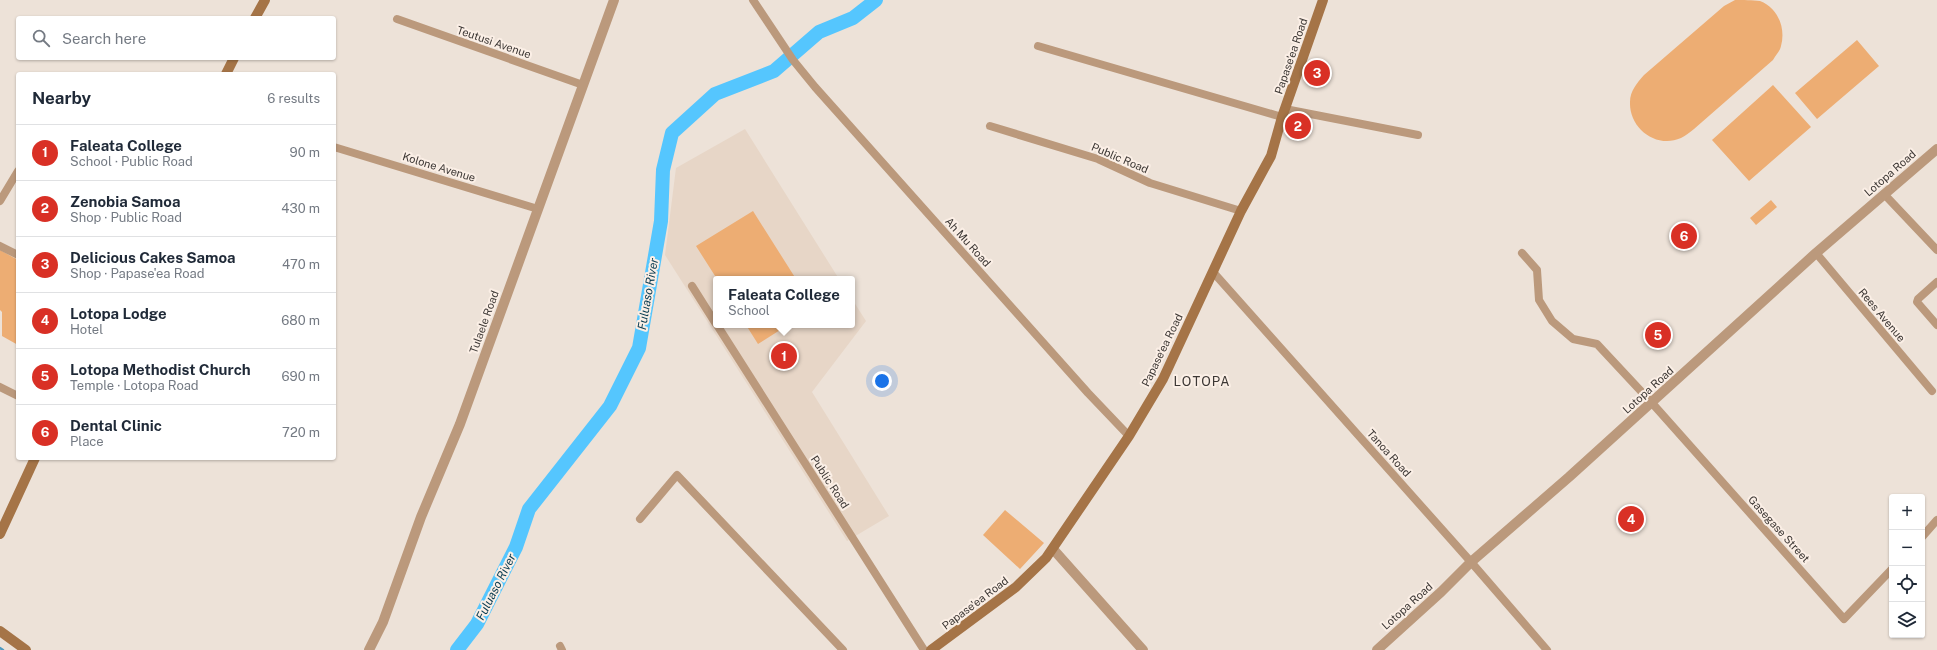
<!DOCTYPE html>
<meta charset="utf-8">
<style>
body{margin:0;font-family:"Public Sans",sans-serif;background:#f2f2f3;color:#1f2937}
.controls{position:absolute;right:12px;bottom:12px;display:grid;overflow:hidden;border-radius:4px;box-shadow:0 1px 3px #0004}
.controls button{width:36px;height:36px;display:grid;place-items:center;padding:0;border:0;border-bottom:1px solid #e0e1e3;background:#fff;color:#1f2937;font:20px sans-serif}
.you{position:absolute;left:882px;top:381px;width:14px;height:14px;margin:-10px;border:3px solid #fff;border-radius:50%;background:#1a73e8;box-shadow:0 0 0 6px #1a73e833}
.badge{display:grid;place-items:center;width:26px;height:26px;border-radius:50%;background:#d93025;color:#fff;font-size:13px;font-weight:700}
.pin{position:absolute;translate:-50% -50%;border:2px solid #fff;box-shadow:0 1px 4px #0006}
.popup{position:absolute;left:713px;top:276px;width:142px;height:52px;box-sizing:border-box;display:grid;place-content:center;border-radius:4px;background:#fff;filter:drop-shadow(0 1px 3px #0005);font-size:13px;white-space:nowrap;color:#747a83}
.popup b{font-size:15px;color:#1f2937}
.popup::after{content:'';position:absolute;left:50%;top:100%;margin-left:-8px;border:8px solid transparent;border-top-color:#fff}
.list{margin:0;padding:0;list-style:none}
h2{display:flex;justify-content:space-between;align-items:center;height:52px;margin:0;padding:0 16px;font-size:17px}
h2 small{font-size:13px;font-weight:400;color:#747a83}
.list li{display:grid;grid-template-columns:26px 1fr auto;gap:12px;align-items:center;box-sizing:border-box;height:56px;padding:0 16px;border-top:1px solid #e0e1e3}
.list b{display:block;font-size:15px;white-space:nowrap}
.list p{margin:0;font-size:13px;white-space:nowrap;color:#747a83}
.list em{font-size:13px;font-style:normal;color:#747a83}
.icon{flex:none;width:22px;height:22px;fill:none;stroke:currentColor;stroke-width:2;stroke-linecap:round;stroke-linejoin:round}
.map{position:relative;flex:none;width:1937px;height:650px;overflow:hidden}
.search{position:absolute;background:#fff;box-shadow:0 1px 3px #0004;left:16px;top:16px;width:320px;height:44px;display:flex;align-items:center;gap:10px;box-sizing:border-box;padding:0 14px;border-radius:4px;color:#747a83;font-size:15px}
.panel{position:absolute;background:#fff;box-shadow:0 1px 3px #0004;left:16px;top:72px;width:320px;height:388px;border-radius:4px}
.map>svg:first-child{display:block}
</style>
<div class="map">
<svg width="1937" height="650" viewBox="0 0 1937 650">
<rect width="100%" height="100%" fill="#ede2d8"/>
<path fill="#e7d6c7" d="M 745,129 L 839,279 L 716,279 L 716,325 L 852,325 L 852,299 L 866,321 L 812,392 L 889,516 L 847,541 L 665,255 L 676,168 Z"/>
<path fill="#edad73" d="M 1735,0 C 1743,0 1753,0 1760,1 C 1778,8 1786,28 1781,46 C 1780,51 1776,55 1773,60 L 1694,129 C 1690,132 1685,136 1681,138 C 1656,149 1629,128 1630,102 C 1630,91 1637,83 1644,75 L 1724,6 Z
M 1857,40 L 1879,66 L 1817,119 L 1795,93 Z
M 1773,85 L 1811,127 L 1749,181 L 1712,140 Z
M 1771,200 L 1777,207 L 1756,225 L 1750,218 Z
M 753,211 L 796,279 L 717,279 L 696,246 Z
M 0,250 L 18,260 L 18,345 L 2,336 L 2,312 L 0,310 Z
M 746,325 L 788,325 L 758,344 Z
M 1005,510 L 1044,543 L 1020,569 L 983,535 Z"/>
<g fill="none" stroke-linecap="round" stroke-linejoin="round">
<path stroke="#4e9bc1" stroke-width="2.5" d="M 0,648 L 3,650"/>
<path stroke="#55c6fe" stroke-width="14" d="M 457,650 L 477,624 L 516,547 L 529,509 L 610,406 L 639,348 L 661,221 L 663,170 L 672,133 L 715,94 L 774,71 L 819,32 L 853,18 L 876,0"/>
<path stroke="#bb997c" stroke-width="8" d="M 753,0 L 793,60 L 815,87 L 1088,393 L 1129,436
M 397,19 L 583,85
M 1038,46 L 1282,117
M 1285,109 L 1418,135
M 990,126 L 1098,159 L 1150,183 L 1241,211
M 334,147 L 538,209
M 1884,194 L 1937,250
M 0,201 L 18,171
M 0,246 L 18,255
M 1522,253 L 1537,270 L 1539,300 L 1552,321 L 1573,339 L 1597,344 L 1652,403 L 1844,619 L 1892,569
M 1816,253 L 1932,391
M 1213,272 L 1471,562 L 1547,650
M 1937,282 L 1918,299 L 1917,302 L 1937,325
M 692,286 L 716,324
M 717,325 L 924,650
M 0,387 L 18,396
M 640,519 L 677,475 L 843,650
M 1922,537 L 1937,520
M 560,646 L 562,650"/>
<path stroke="#bb997c" stroke-width="10" d="M 1053,549 L 1143,650
M 369,650 L 383,622 L 421,517 L 460,424 L 614,0
M 1377,650 L 1441,592 L 1471,562 L 1569,477 L 1816,253 L 1937,149"/>
<path stroke="#a57447" stroke-width="10" d="M 255,18 L 265,0
M 226,74 L 234,58
M 0,534 L 35,458
M 0,631 L 26,650
M 931,650 L 1016,587 L 1046,558 L 1129,436 L 1163,379 L 1241,211 L 1271,156 L 1282,117 L 1323,0"/>
</g>
<g text-anchor="middle" dominant-baseline="central" stroke-width="4" stroke-linejoin="round" paint-order="stroke">
<g font-size="11" fill="#3c3734" stroke="#fbefe6">
<text transform="translate(494 42) rotate(19)">Teutusi Avenue</text>
<text transform="translate(1291 56) rotate(-71)">Papase'ea Road</text>
<text transform="translate(1120 158) rotate(23)">Public Road</text>
<text transform="translate(439 167) rotate(17)">Kolone Avenue</text>
<text transform="translate(1890 173) rotate(-41)">Lotopa Road</text>
<text transform="translate(968 242) rotate(48)">Ah Mu Road</text>
<text transform="translate(1882 315) rotate(50)">Rees Avenue</text>
<text transform="translate(484 322) rotate(-70)">Tulaele Road</text>
<text transform="translate(1162 350) rotate(-64)">Papase'ea Road</text>
<text transform="translate(1648 390) rotate(-42)">Lotopa Road</text>
<text transform="translate(1389 453) rotate(48)">Tanoa Road</text>
<text transform="translate(830 482) rotate(57)">Public Road</text>
<text transform="translate(1779 529) rotate(48)">Gasegase Street</text>
<text transform="translate(975 603) rotate(-37)">Papase'ea Road</text>
<text transform="translate(1407 606) rotate(-42)">Lotopa Road</text>
</g>
<g font-size="12" font-style="italic" fill="#083b51" stroke="#fbefe6">
<text transform="translate(648 294) rotate(-80)">Fuluaso River</text>
<text transform="translate(496 587) rotate(-63)">Fuluaso River</text>
</g>
<g font-size="13" letter-spacing="1" fill="#3c3734" stroke="#fbefe6">
<text x="1202" y="381">LOTOPA</text>
</g>
</g>
</svg>
<div class="controls">
<button>+</button>
<button>−</button>
<button><svg class="icon" aria-label="locate" viewBox="0 0 24 24"><circle cx="12" cy="12" r="6"/><path d="M12 2v4M12 18v4M2 12h4M18 12h4"/></svg></button>
<button><svg class="icon" aria-label="layers" viewBox="0 0 24 24"><path d="M12 4l9 5-9 5-9-5zM3 14l9 5 9-5"/></svg></button>
</div>
<div class="you"></div>
<div class="pin badge" style="left:784px;top:356px">1</div>
<div class="popup"><b>Faleata College</b>School</div>
<div class="pin badge" style="left:1298px;top:126px">2</div>
<div class="pin badge" style="left:1317px;top:73px">3</div>
<div class="pin badge" style="left:1631px;top:519px">4</div>
<div class="pin badge" style="left:1658px;top:335px">5</div>
<div class="pin badge" style="left:1684px;top:236px">6</div>
<div class="search"><svg class="icon" aria-label="search" viewBox="0 0 24 24"><circle cx="10" cy="10" r="6"/><path d="M15 15l6 6"/></svg>Search here</div>
<section class="panel">
<h2>Nearby<small>6 results</small></h2>
<ul class="list">
<li><span class="badge">1</span><div><b>Faleata College</b><p>School · Public Road</p></div><em>90 m</em></li>
<li><span class="badge">2</span><div><b>Zenobia Samoa</b><p>Shop · Public Road</p></div><em>430 m</em></li>
<li><span class="badge">3</span><div><b>Delicious Cakes Samoa</b><p>Shop · Papase'ea Road</p></div><em>470 m</em></li>
<li><span class="badge">4</span><div><b>Lotopa Lodge</b><p>Hotel</p></div><em>680 m</em></li>
<li><span class="badge">5</span><div><b>Lotopa Methodist Church</b><p>Temple · Lotopa Road</p></div><em>690 m</em></li>
<li><span class="badge">6</span><div><b>Dental Clinic</b><p>Place</p></div><em>720 m</em></li>
</ul>
</section>
</div>
